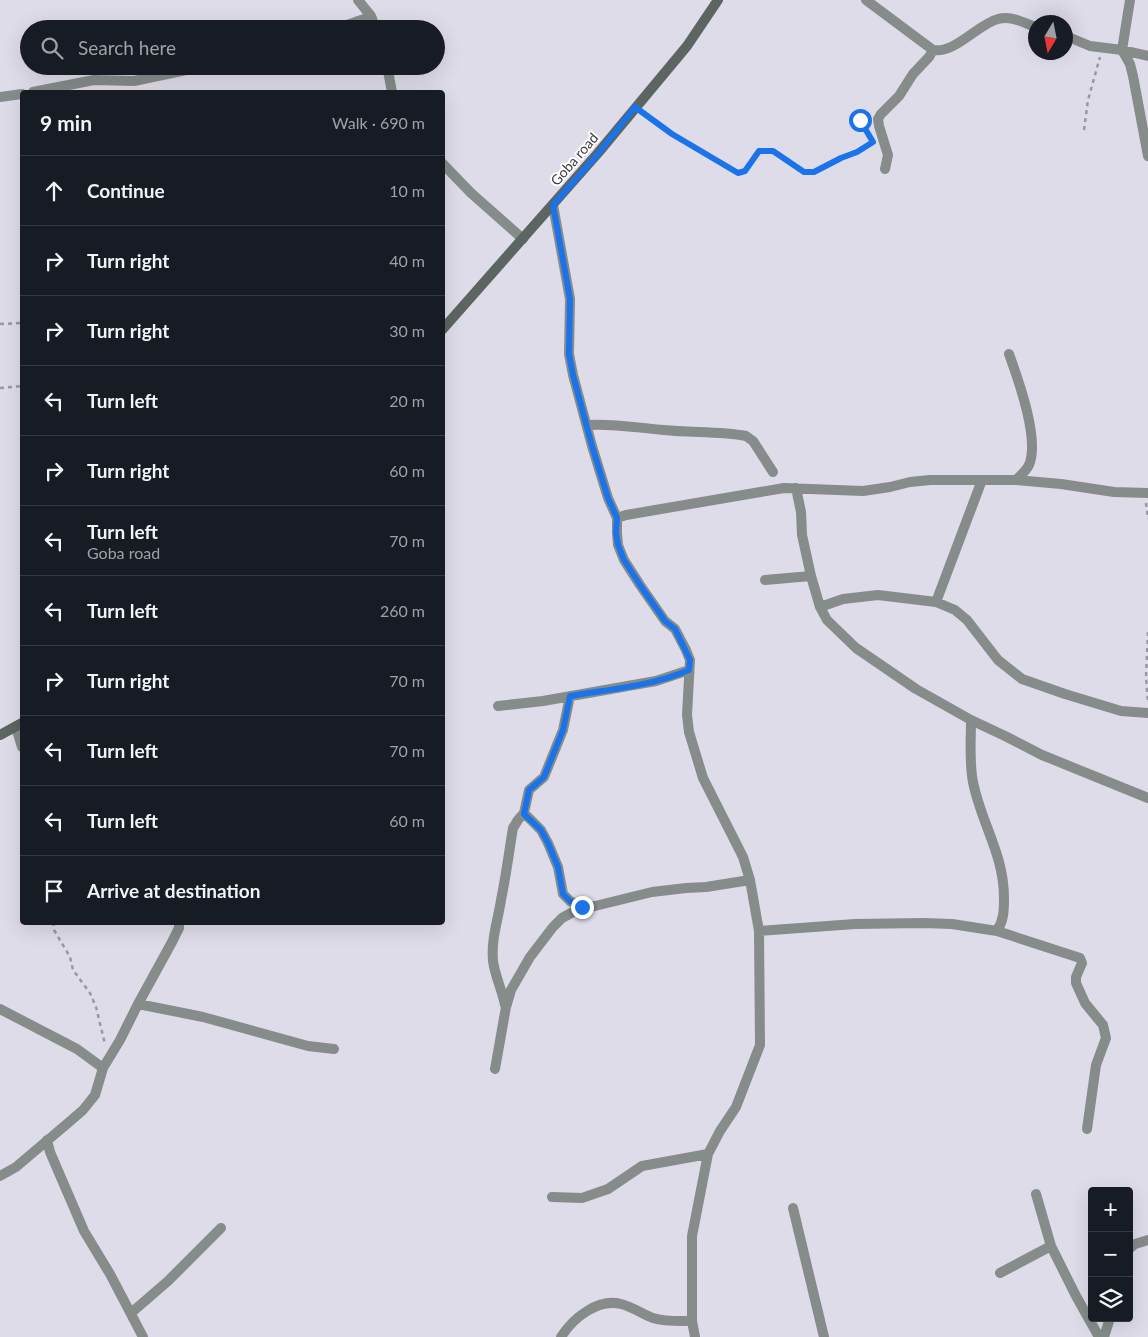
<!DOCTYPE html>
<meta charset="utf-8">
<style>
body{margin:0;font-family:Lato,sans-serif;background:#20242c;color:#f1f3f6}
.controls{position:absolute;right:15px;bottom:15px;display:grid;overflow:hidden;border-radius:5px;box-shadow:0 5px 20px #0002}
.controls button{width:45px;height:45px;display:grid;place-items:center;padding:0;border:0;border-bottom:1px solid #363941;background:#171b24;color:#f1f3f6;font:25px sans-serif}
.compass{position:absolute;left:1028px;top:15px;width:45px;height:45px;border-radius:50%;background:#171b24;box-shadow:0 5px 20px #0002;rotate:190deg}
.stop{position:absolute;width:15px;height:15px;margin:-11px;border:4px solid #1a73e8;border-radius:50%;background:#fff}
.stop.end{background:#1a73e8;border-color:#fff;box-shadow:0 1px 5px #0008}
.list{margin:0;padding:0;list-style:none}
h2{display:flex;justify-content:space-between;align-items:center;height:65px;margin:0;padding:0 20px;font-size:21px}
h2 small{font-size:16px;font-weight:400;color:#9ea1a6}
.list li{display:grid;grid-template-columns:32px 1fr auto;gap:15px;align-items:center;box-sizing:border-box;height:70px;padding:0 20px;border-top:1px solid #363941}
.list b{display:block;font-size:19px;white-space:nowrap}
.list p{margin:0;font-size:16px;white-space:nowrap;color:#9ea1a6}
.list em{font-size:16px;font-style:normal;color:#9ea1a6}
.icon{flex:none;width:28px;height:28px;fill:none;stroke:currentColor;stroke-width:2;stroke-linecap:round;stroke-linejoin:round}
.map{position:relative;flex:none;width:1148px;height:1337px;overflow:hidden}
.search{position:absolute;background:#171b24;box-shadow:0 5px 20px #0002;left:20px;top:20px;width:425px;height:55px;display:flex;align-items:center;gap:12px;box-sizing:border-box;padding:0 18px;border-radius:28px;color:#9ea1a6;font-size:19px}
.panel{position:absolute;background:#171b24;box-shadow:0 5px 20px #0002;left:20px;top:90px;width:425px;height:835px;border-radius:5px}
.map>svg:first-child{display:block}
</style>
<div class="map">
<svg width="1148" height="1337" viewBox="0 0 1148 1337">
<rect width="100%" height="100%" fill="#dfdce9"/>
<g fill="none" stroke-linecap="round" stroke-linejoin="round">
<path stroke="#9997a1" stroke-width="2.5" stroke-dasharray="4 4" stroke-linecap="butt" d="M 643,113 L 672,134 L 738,173 L 745,171 L 759,151 L 773,151 L 804,171 L 815,172 L 841,158 L 857,152 L 873,142
M 860,119 L 869,135
M 1084,130 L 1088,100 L 1100,57
M 0,324 L 22,323
M 0,388 L 22,386
M 1146,503 L 1148,519
M 1148,632 L 1146,677 L 1148,703
M 53,922 L 54,930 L 70,957 L 73,970 L 90,993 L 96,1007 L 105,1044"/>
<path stroke="#858c8a" stroke-width="10" d="M 358,0 L 371,16 L 376,29
M 866,0 L 933,50 C 955,54 978,24 998,19 C 1011,15 1024,23 1036,27
M 1130,0 L 1122,50 L 1130,64 L 1133,76 L 1148,156
M 335,29 C 347,24 359,22 371,16
M 1066,36 L 1090,46 L 1122,50 L 1148,56
M 387,66 L 392,92
M 33,92 L 94,80 L 134,81 L 205,66
M 0,97 L 22,94
M 442,163 L 471,193 L 523,239
M 885,169 L 888,155 L 879,126 L 878,119 L 881,114 L 899,96 L 913,74 L 929,57 L 933,50
M 553,205 L 570,299 L 569,354 L 573,375 L 592,446 L 608,498 L 617,518 L 617,533 L 618,545 L 624,560 L 640,585 L 665,621 L 675,629 L 686,650 L 690,660 L 687,715 L 689,732 L 703,778 L 743,857 L 750,880 L 759,931 L 760,1045 L 736,1107 L 720,1131 L 708,1154 L 692,1236 L 692,1321 L 695,1337
M 1009,354 C 1018,379 1040,439 1029,465 C 1026,471 1021,475 1016,480
M 587,425 C 613,423 638,428 664,430 C 691,433 720,431 746,436 L 753,441 L 773,472
M 796,488 L 801,512 L 802,535 L 811,576 L 820,607 L 827,620 L 856,648 L 916,689 L 971,720 L 1005,736 L 1042,755 L 1148,798
M 617,518 L 626,515 L 784,488 L 863,491 L 890,487 L 910,482 L 930,480 L 1016,480 L 1061,484 L 1114,492 L 1148,493
M 765,580 L 811,576
M 936,602 L 982,480
M 820,607 L 843,599 L 878,595 L 936,602 L 955,610 L 967,620 L 998,660 L 1022,679 L 1065,694 L 1121,711 L 1148,713
M 498,706 L 543,701 L 656,681 L 689,670
M 971,720 C 971,741 969,762 973,782 C 981,823 1004,854 1004,898 C 1004,910 1004,920 997,931
M 16,727 L 22,747
M 524,813 L 541,830 L 548,843 L 558,867 L 563,894 L 570,901 L 582,907
M 759,931 L 855,924 L 923,923 L 952,924 L 997,931 L 1080,958 L 1082,963 L 1076,977 L 1076,983 L 1085,1003 L 1103,1025 L 1106,1038 L 1096,1065 L 1087,1129
M 138,1004 L 203,1017 L 308,1046 L 334,1049
M 505,1005 C 502,990 495,976 493,961 C 491,939 498,920 501,900 C 506,876 509,852 513,828 L 518,820 L 524,813 L 529,790 L 544,777 L 563,730 L 570,696
M 0,1009 L 77,1049 L 103,1068
M 495,1069 L 506,1007 L 511,990 L 530,957 L 553,927 L 562,918 L 582,907 L 595,906 L 652,892 L 686,888 L 706,887 L 750,880
M 47,1140 L 50,1152 L 84,1231 L 110,1274 L 143,1337
M 0,1176 L 16,1167 L 68,1123 L 83,1110 L 95,1095 L 103,1068 L 120,1040 L 138,1004 L 172,942 L 179,928 L 179,922
M 1036,1194 L 1051,1246
M 552,1197 L 582,1198 L 608,1189 L 642,1166 L 708,1154
M 793,1208 L 824,1337
M 1129,1249 L 1135,1244 L 1148,1240
M 1000,1273 L 1051,1246 L 1076,1296 L 1099,1337
M 131,1313 L 168,1281 L 221,1228
M 561,1337 C 573,1318 598,1298 621,1304 C 633,1307 642,1314 653,1318 C 666,1322 679,1321 692,1321
M 1104,1337 L 1110,1318"/>
<path stroke="#5c6562" stroke-width="10" d="M 442,330 L 598,153 L 687,46 L 718,0
M 0,735 L 22,723"/>
</g>
<g fill="none" stroke-linecap="round" stroke-linejoin="round">
<path stroke="#1a73e8" stroke-width="6" d="M 582,907 L 570,901 L 563,894 L 558,867 L 548,843 L 541,830 L 524,814 L 529,790 L 544,777 L 563,730 L 570,696 C 610,689 652,686 689,670 L 690,660 L 675,629 L 665,621 L 640,585 L 624,560 L 618,545 L 616,533 L 617,518 L 608,498 L 592,446 L 573,375 L 569,354 L 570,299 L 553,205 L 598,154 L 635,107 L 672,134 L 738,173 L 745,171 L 759,151 L 773,151 L 804,172 L 814,172 L 841,158 L 857,152 L 873,142 L 860,120"/>
</g>
<g text-anchor="middle" dominant-baseline="central" stroke-width="4" stroke-linejoin="round" paint-order="stroke">
<g font-size="14" fill="#3c3b40" stroke="#fff">
<text transform="translate(574 159) rotate(-49)">Goba road</text>
</g>
</g>
</svg>
<div class="controls">
<button>+</button>
<button>−</button>
<button><svg class="icon" aria-label="layers" viewBox="0 0 24 24"><path d="M12 4l9 5-9 5-9-5zM3 14l9 5 9-5"/></svg></button>
</div>
<svg class="compass" viewBox="-18 -18 36 36"><path d="M0-13l5 13h-10z" fill="#e53935"/><path d="M0 13l5-13h-10z" fill="#9ea1a6"/></svg>
<div class="stop" style="left:860px;top:120px"></div>
<div class="stop end" style="left:582px;top:907px"></div>
<div class="search"><svg class="icon" aria-label="search" viewBox="0 0 24 24"><circle cx="10" cy="10" r="6"/><path d="M15 15l6 6"/></svg>Search here</div>
<section class="panel">
<h2>9 min<small>Walk · 690 m</small></h2>
<ul class="list">
<li><svg class="icon" aria-label="ahead" viewBox="0 0 24 24"><path d="M12 20V5M6 11l6-6 6 6"/></svg><div><b>Continue</b></div><em>10 m</em></li>
<li><svg class="icon" aria-label="right" viewBox="0 0 24 24"><path d="M7 20v-9h11M14 6l5 5-5 5"/></svg><div><b>Turn right</b></div><em>40 m</em></li>
<li><svg class="icon" aria-label="right" viewBox="0 0 24 24"><path d="M7 20v-9h11M14 6l5 5-5 5"/></svg><div><b>Turn right</b></div><em>30 m</em></li>
<li><svg class="icon" aria-label="left" viewBox="0 0 24 24"><path d="M17 20v-9H6M10 6l-5 5 5 5"/></svg><div><b>Turn left</b></div><em>20 m</em></li>
<li><svg class="icon" aria-label="right" viewBox="0 0 24 24"><path d="M7 20v-9h11M14 6l5 5-5 5"/></svg><div><b>Turn right</b></div><em>60 m</em></li>
<li><svg class="icon" aria-label="left" viewBox="0 0 24 24"><path d="M17 20v-9H6M10 6l-5 5 5 5"/></svg><div><b>Turn left</b><p>Goba road</p></div><em>70 m</em></li>
<li><svg class="icon" aria-label="left" viewBox="0 0 24 24"><path d="M17 20v-9H6M10 6l-5 5 5 5"/></svg><div><b>Turn left</b></div><em>260 m</em></li>
<li><svg class="icon" aria-label="right" viewBox="0 0 24 24"><path d="M7 20v-9h11M14 6l5 5-5 5"/></svg><div><b>Turn right</b></div><em>70 m</em></li>
<li><svg class="icon" aria-label="left" viewBox="0 0 24 24"><path d="M17 20v-9H6M10 6l-5 5 5 5"/></svg><div><b>Turn left</b></div><em>70 m</em></li>
<li><svg class="icon" aria-label="left" viewBox="0 0 24 24"><path d="M17 20v-9H6M10 6l-5 5 5 5"/></svg><div><b>Turn left</b></div><em>60 m</em></li>
<li><svg class="icon" aria-label="arrive" viewBox="0 0 24 24"><path d="M6 21V4h12l-3 4 3 4H6"/></svg><div><b>Arrive at destination</b></div></li>
</ul>
</section>
</div>
